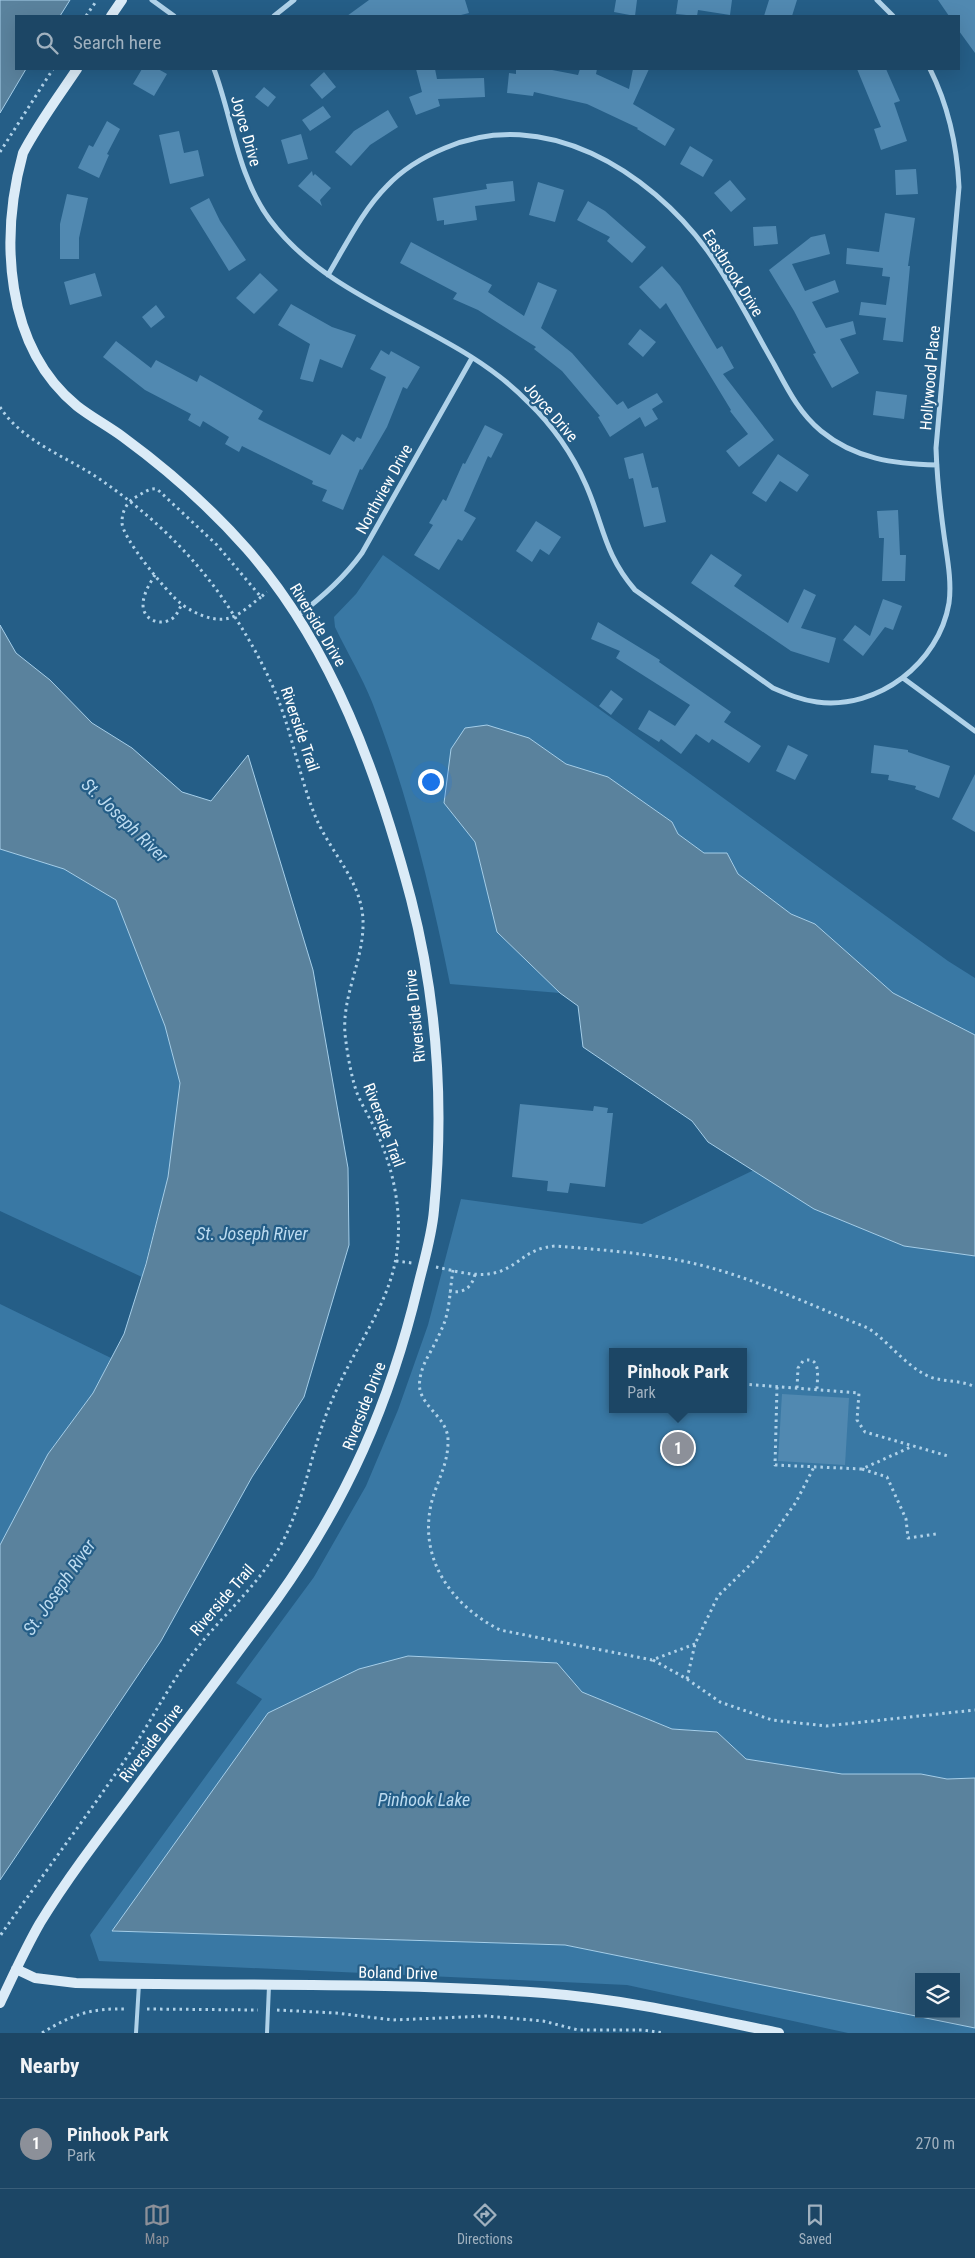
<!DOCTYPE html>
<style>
body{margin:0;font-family:"Roboto Condensed",sans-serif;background:#29506e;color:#f1f3f6}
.controls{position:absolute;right:15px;bottom:15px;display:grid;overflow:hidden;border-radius:0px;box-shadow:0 5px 20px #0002}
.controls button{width:45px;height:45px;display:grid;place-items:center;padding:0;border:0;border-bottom:1px solid #3a5e79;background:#1c4665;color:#f1f3f6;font:25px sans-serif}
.you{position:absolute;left:430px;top:781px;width:18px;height:18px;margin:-12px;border:4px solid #fff;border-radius:50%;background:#1a73e8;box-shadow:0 0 0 8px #1a73e833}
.badge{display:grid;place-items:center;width:32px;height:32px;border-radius:50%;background:#8c9099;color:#fff;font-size:16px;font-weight:700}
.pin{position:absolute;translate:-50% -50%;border:2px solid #fff;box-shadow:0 1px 5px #0006}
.popup{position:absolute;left:609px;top:1348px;width:138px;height:65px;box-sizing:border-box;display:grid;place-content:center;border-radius:0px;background:#1c4665;filter:drop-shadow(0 1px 4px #0005);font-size:16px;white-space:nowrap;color:#a0b1bf}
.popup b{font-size:19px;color:#f1f3f6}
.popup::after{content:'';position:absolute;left:50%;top:100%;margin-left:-10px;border:10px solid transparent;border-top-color:#1c4665}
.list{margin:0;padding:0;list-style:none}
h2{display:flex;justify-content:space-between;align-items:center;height:65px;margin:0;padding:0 20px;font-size:21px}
h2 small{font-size:16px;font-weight:400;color:#a0b1bf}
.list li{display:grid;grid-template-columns:32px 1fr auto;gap:15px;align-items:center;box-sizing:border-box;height:90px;padding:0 20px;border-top:1px solid #3a5e79}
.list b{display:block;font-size:19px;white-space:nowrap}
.list p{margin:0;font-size:16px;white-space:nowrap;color:#a0b1bf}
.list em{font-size:16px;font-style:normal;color:#a0b1bf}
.icon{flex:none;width:28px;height:28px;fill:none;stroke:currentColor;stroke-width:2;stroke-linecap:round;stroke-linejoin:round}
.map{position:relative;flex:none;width:975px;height:2033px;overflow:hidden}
.search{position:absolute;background:#1c4665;box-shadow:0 5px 20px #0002;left:15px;right:15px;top:15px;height:55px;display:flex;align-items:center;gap:12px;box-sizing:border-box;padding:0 18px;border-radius:0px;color:#a0b1bf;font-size:19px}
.sheet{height:155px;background:#1c4665}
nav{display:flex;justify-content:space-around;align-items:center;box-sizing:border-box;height:70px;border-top:1px solid #3a5e79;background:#1c4665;font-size:14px;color:#a0b1bf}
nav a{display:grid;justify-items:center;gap:2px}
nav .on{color:#8c9099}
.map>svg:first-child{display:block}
</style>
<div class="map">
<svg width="975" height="2033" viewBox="0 0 975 2033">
<rect width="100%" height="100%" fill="#255e87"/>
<path fill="#3978a4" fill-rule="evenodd" d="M 383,555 L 693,776 L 948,961 L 975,978 L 975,1035 L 893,993 L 815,924 L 791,914 L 738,874 L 727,853 L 704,853 L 678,834 L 672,822 L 608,777 L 566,764 L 529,738 L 444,803 L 475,842 L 497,932 L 560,993 L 450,984 C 431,889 407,792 372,702 C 362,677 347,652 335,627 L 334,617 L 356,594 Z
M 0,849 L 64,869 L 116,900 L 165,1026 L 180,1083 L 168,1177 L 142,1277 L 0,1211 Z
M 754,1170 L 814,1209 L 904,1246 L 975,1256 L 975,1778 L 947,1779 L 921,1774 L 842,1774 L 746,1759 L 717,1732 L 672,1729 L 582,1692 L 557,1663 L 112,1931 L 565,1945 L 975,2028 L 975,2033 L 848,2033 L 627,1985 L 99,1961 L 90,1935 L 262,1699 L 236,1683 L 314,1577 L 366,1486 L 398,1410 L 428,1325 L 461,1199 L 642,1224 ZM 613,1352 L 743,1352 L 743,1409 L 613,1409 Z
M 0,1304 L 111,1358 L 93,1393 L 48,1454 L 0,1545 Z"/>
<path fill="#5a829d" stroke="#a5cee9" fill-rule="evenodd" d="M 0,0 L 70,0 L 60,16 L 16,16 L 16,69 L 26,69 L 0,113 Z
M 0,625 L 16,653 L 50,680 L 92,723 L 132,748 L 182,792 L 211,801 L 248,755 L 313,970 L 348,1168 L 349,1245 L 304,1397 L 252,1477 L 161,1641 L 0,1880 L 0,1545 L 48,1454 L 93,1393 L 124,1334 L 146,1264 L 168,1177 L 180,1083 L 165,1026 L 116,900 L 64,869 L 0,849 Z
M 487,725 L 529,738 L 566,764 L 608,777 L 672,822 L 678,834 L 704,853 L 727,853 L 738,874 L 791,914 L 815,924 L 893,993 L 975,1035 L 975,1256 L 904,1246 L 814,1209 L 708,1142 L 692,1121 L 583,1047 L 578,1006 L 560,993 L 497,932 L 475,842 L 444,803 L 451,749 L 465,728 Z
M 408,1656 L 557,1663 L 582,1692 L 672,1729 L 717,1732 L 746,1759 L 842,1774 L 921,1774 L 947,1779 L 975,1778 L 975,2028 L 565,1945 L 112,1931 L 268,1713 L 359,1669 ZM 919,1977 L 956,1977 L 956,2014 L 919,2014 Z"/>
<path fill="#5189b1" d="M 369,0 L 465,0 L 469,13 L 457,16 L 347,16 Z
M 616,0 L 637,0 L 635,16 L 614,12 Z
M 678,0 L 732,0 L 730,15 L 698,10 L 697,16 L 676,14 Z
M 769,0 L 797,0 L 792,16 L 764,16 Z
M 938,0 L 975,0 L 975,53 L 959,31 L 959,16 L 949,16 Z
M 142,69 L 158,69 L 167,74 L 154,96 L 133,84 Z
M 416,69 L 435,69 L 437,79 L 484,78 L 485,97 L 438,99 L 440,106 L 416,115 L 409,97 L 422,92 Z
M 516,69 L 547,69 L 578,75 L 580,69 L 597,69 L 596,74 L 629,89 L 633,69 L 649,69 L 633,104 L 675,129 L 665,146 L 637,129 L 638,128 L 587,104 L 534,92 L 533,96 L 507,93 L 509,73 L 516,74 Z
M 857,69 L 886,69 L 900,101 L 894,103 L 907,141 L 881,150 L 874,129 L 881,127 Z
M 324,72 L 336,87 L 322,99 L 310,85 Z
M 264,87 L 276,97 L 268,107 L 255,97 Z
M 323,106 L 331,117 L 310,131 L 302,120 Z
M 388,110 L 398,127 L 370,145 L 351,166 L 335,152 L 354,131 Z
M 107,121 L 120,129 L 107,154 L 109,155 L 99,178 L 78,168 L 89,145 L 93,147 Z
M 179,131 L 184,153 L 198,150 L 204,176 L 170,184 L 159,135 Z
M 301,134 L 308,159 L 288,164 L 281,140 Z
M 690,146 L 713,160 L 703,177 L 680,164 Z
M 916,169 L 918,194 L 896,195 L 895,170 Z
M 312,171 L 313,176 L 315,174 L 331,188 L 320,200 L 322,206 L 298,186 Z
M 730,180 L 746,199 L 731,212 L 714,193 Z
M 513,181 L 515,201 L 475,206 L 477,220 L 444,225 L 444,220 L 437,221 L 433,198 L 487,189 L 486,184 Z
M 538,182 L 564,190 L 555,222 L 529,215 Z
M 67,194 L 88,198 L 79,238 L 79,259 L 60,259 L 60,224 Z
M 209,198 L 220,221 L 246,260 L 229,271 L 190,208 Z
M 588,201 L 605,211 L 646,247 L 632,263 L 607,241 L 610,237 L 577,220 Z
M 885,213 L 915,218 L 908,266 L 910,266 L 903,342 L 883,340 L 886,318 L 859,315 L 861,302 L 886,305 L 890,277 L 882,276 L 883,268 L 846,264 L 847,248 L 879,252 Z
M 776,226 L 778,244 L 754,246 L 753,227 Z
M 825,234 L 830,254 L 792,264 L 805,291 L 835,280 L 839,292 L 812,302 L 826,328 L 853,321 L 856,334 L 840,339 L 859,373 L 832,388 L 813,354 L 816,353 L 794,311 L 769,270 L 811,237 Z
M 411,242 L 492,285 L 488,292 L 524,316 L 538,282 L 557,290 L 541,328 L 572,353 L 617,405 L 623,401 L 628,409 L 657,393 L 663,402 L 652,409 L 658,419 L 645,427 L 640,417 L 610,437 L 598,417 L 600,416 L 562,371 L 534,349 L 536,347 L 478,310 L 453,299 L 457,293 L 400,263 Z
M 662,266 L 680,286 L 717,349 L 722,346 L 734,368 L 723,374 L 774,440 L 739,467 L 726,451 L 748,434 L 730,411 L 731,410 L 666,303 L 660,309 L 639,287 Z
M 95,273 L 102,296 L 70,305 L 64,282 Z
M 260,273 L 278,290 L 254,314 L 236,298 Z
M 291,304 L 332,327 L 356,335 L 342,368 L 320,359 L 313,382 L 300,379 L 310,344 L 278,325 Z
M 156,305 L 165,317 L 151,328 L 142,317 Z
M 640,329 L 656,342 L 643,357 L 628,344 Z
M 116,341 L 151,368 L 156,360 L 197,382 L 200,375 L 263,411 L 258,419 L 330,455 L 342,434 L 354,442 L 357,437 L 361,439 L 386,377 L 370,369 L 381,350 L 389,355 L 391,351 L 420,367 L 407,389 L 403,387 L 387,427 L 362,470 L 360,469 L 343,510 L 322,501 L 327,490 L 312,484 L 313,481 L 242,446 L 239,452 L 225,444 L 229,437 L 203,421 L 200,427 L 188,420 L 191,414 L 145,390 L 103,357 Z
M 876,391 L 907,395 L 904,419 L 873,415 Z
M 485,425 L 503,434 L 491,458 L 488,456 L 464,511 L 476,518 L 462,541 L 458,539 L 439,570 L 414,555 L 433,525 L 429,523 L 443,499 L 446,501 L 463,463 L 465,464 Z
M 643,453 L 652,488 L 658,487 L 666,522 L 644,527 L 633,478 L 629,479 L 624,458 Z
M 778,454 L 809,475 L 797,492 L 780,481 L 766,502 L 752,493 Z
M 898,510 L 900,555 L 906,555 L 905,581 L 882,581 L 884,538 L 879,538 L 877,511 Z
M 536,521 L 561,537 L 549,555 L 540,549 L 532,562 L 516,551 Z
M 711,554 L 742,575 L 734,586 L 788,623 L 804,589 L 816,595 L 801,628 L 836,638 L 829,663 L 791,651 L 691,583 Z
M 883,599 L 902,606 L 893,630 L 885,627 L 863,656 L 843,640 L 855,625 L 870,636 Z
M 598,622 L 660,660 L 659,662 L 731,712 L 724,722 L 761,746 L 749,763 L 712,739 L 709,743 L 696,734 L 681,754 L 661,739 L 659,742 L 638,729 L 649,710 L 675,726 L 690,705 L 616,658 L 620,651 L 591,639 Z
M 611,690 L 623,699 L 611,715 L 599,706 Z
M 788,745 L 808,755 L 795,780 L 776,771 Z
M 874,745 L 908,750 L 908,752 L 950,766 L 939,798 L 915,789 L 916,786 L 888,780 L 889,775 L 871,773 Z
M 975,774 L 975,832 L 952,819 Z
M 520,1104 L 593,1111 L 594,1106 L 608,1108 L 607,1113 L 613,1113 L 605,1187 L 570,1183 L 568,1193 L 547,1191 L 548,1181 L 512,1177 Z
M 782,1394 L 849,1398 L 845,1465 L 778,1461 Z"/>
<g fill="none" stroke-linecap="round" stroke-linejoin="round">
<path stroke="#b0d2e9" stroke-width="3" stroke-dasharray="2.5 4" stroke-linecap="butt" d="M 86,16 L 97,0
M 0,152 L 53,69
M 0,407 C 22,442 68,457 101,480 C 153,516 199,560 233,614 C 253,645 270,676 282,710 C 294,744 301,780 314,813 C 329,853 365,882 363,927 C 362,963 342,997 345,1034 C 347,1051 350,1070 355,1087 C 359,1101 368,1114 374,1127 C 391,1160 401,1204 398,1241 C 395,1296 359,1340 337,1389 C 313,1438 308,1492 283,1541 C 258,1588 218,1618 188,1660 C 165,1692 148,1727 125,1760 C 85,1819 41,1877 0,1936
M 155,575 C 150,583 143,594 143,605 C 143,620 161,627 173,618 C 177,615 179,609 182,604
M 261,597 C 250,605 239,617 225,619 C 210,621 191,612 179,602 C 167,592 121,537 122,522 C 122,511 127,502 136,497 C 143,493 149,488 157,489 L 217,545 L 261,597 L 267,592
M 396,1261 L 412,1263
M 436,1267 C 456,1271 480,1279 501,1271 C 523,1262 527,1248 556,1246 C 602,1250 650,1253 696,1264 C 755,1278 812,1306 868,1328 C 889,1342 904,1364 926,1375 C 941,1383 960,1379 975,1387
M 453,1270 C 450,1288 450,1310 443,1326 C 438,1338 432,1349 426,1360 C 422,1368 418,1381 420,1390 C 425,1410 449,1419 448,1442 C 448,1462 439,1478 433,1497 C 416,1555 449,1604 500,1630 L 652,1660 L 695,1644
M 449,1291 C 463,1294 472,1288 475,1274
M 743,1384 L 859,1393 L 857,1420 L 865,1432 L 948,1456
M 777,1387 L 775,1465 L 862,1469 L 913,1446
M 797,1388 L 798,1368 L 803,1361 C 822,1355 817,1378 817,1390
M 862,1469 L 887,1477 L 906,1519 L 908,1538 L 936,1534
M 653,1660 L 687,1679 L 695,1644 L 718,1596 L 756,1559 L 796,1502 L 815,1465
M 687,1679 L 720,1702 L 772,1720 L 826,1726 L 975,1710
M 147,2009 L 258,2010
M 277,2010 L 336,2013 L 393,2020 L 486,2016 L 543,2021 L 578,2030 L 643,2030 L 664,2033
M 42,2033 C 73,2014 91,2008 128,2009"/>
<path stroke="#b0d2e9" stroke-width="4" d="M 136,2033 L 139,1984
M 267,2033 L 269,1986"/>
<path stroke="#b0d2e9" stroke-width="5" d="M 152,0 L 174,16
M 877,0 L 893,16
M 274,16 L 294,0
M 214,69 C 233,120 237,175 270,220 C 335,307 454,325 528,402 C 553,426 572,453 586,485 C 604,526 604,554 635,590 L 773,688 C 787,694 801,700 817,702 C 878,710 939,663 949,603 C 952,581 947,557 944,535 C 940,506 937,478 936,448 L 959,187 C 957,145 949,107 930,69
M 328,275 C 346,245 362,211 387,186 C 403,169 423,157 445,148 C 544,105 649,171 707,250 C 733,286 752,326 774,364 C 787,388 799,413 821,431 C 855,459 894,464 937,465
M 297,616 C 323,597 343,579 362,553 L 472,358
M 903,678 L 975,731"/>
<path stroke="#dbebf7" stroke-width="10" d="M 111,16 L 122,0
M 16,1969 L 35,1978 L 76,1983 C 232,1986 389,1982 544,1993 C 624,1999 701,2017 779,2033
M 0,2003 C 13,1976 25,1949 40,1923 C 67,1879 99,1837 130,1796 C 179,1730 229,1665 277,1599 C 347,1501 390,1403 418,1286 C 424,1261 432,1235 434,1210 C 444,1107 437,1000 411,899 C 378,775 333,647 247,549 C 210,507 168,470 123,437 C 108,426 91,417 77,406 C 4,346 0,237 23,153 C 38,124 59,96 77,69"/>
</g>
<g text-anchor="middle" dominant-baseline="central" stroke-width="4.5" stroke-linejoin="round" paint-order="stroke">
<g font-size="16" fill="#fff" stroke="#255e87">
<text transform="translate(246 131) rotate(74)">Joyce Drive</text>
<text transform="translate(733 273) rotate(58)">Eastbrook Drive</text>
<text transform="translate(930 378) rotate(-85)">Hollywood Place</text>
<text transform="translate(551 412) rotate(49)">Joyce Drive</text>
<text transform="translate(384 489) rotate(-61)">Northview Drive</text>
<text transform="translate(318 625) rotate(59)">Riverside Drive</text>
<text transform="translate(300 729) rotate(71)">Riverside Trail</text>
<text transform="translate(415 1016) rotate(-96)">Riverside Drive</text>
<text transform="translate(384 1125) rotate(69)">Riverside Trail</text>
<text transform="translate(364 1406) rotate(-69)">Riverside Drive</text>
<text transform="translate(222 1600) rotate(-49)">Riverside Trail</text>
<text transform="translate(151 1743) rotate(-53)">Riverside Drive</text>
<text transform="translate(398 1973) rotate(1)">Boland Drive</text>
</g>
<g font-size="18" font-style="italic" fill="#bcdbf0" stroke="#255e87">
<text transform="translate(125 820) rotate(44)">St. Joseph River</text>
<text x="252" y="1233">St. Joseph River</text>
<text transform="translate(59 1587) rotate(-55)">St. Joseph River</text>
<text x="424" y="1799">Pinhook Lake</text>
</g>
</g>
</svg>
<div class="controls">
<button><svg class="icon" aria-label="layers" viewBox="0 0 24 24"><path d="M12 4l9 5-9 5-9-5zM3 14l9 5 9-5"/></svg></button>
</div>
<div class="you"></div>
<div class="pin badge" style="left:678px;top:1448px">1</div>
<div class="popup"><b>Pinhook Park</b>Park</div>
<div class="search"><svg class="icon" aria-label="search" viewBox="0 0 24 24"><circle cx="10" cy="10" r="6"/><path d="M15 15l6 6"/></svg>Search here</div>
</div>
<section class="sheet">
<h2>Nearby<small></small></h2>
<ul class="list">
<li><span class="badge">1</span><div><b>Pinhook Park</b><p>Park</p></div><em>270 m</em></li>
</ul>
</section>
<nav>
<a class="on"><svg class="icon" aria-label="map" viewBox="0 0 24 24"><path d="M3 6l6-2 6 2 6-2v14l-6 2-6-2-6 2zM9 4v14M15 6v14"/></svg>Map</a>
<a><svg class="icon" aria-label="directions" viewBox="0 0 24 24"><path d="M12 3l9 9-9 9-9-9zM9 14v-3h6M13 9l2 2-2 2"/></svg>Directions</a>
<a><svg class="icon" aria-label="saved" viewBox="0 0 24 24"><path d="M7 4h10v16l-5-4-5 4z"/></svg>Saved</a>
</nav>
